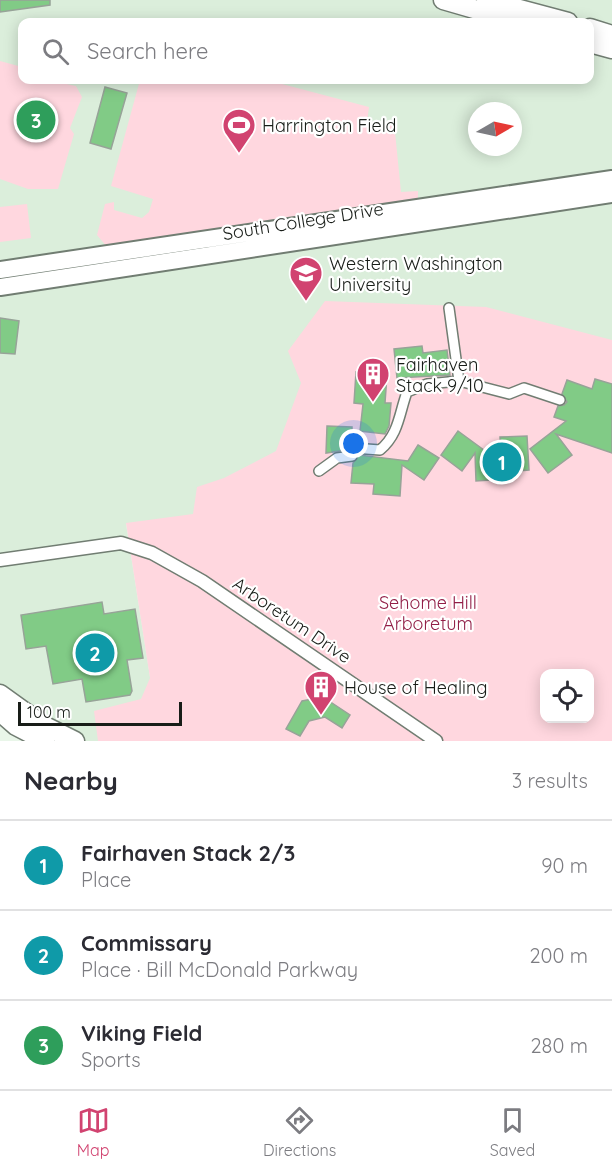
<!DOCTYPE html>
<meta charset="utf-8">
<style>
body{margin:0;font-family:Quicksand,sans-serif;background:#f2f2f3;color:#2b2b33}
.controls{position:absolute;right:18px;bottom:18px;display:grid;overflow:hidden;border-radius:12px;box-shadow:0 3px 15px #0003}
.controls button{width:54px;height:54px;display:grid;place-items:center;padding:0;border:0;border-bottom:2px solid #e1e1e2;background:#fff;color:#2b2b33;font:30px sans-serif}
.compass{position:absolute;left:468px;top:102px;width:54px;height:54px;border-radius:50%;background:#fff;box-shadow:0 3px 15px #0003;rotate:81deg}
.scale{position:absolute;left:18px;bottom:15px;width:164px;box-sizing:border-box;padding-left:6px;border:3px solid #181d18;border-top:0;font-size:16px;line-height:21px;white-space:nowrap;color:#181d18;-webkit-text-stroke:4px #fff;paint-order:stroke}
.you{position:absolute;left:354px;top:444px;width:21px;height:21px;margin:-15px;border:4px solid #fff;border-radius:50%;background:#1a73e8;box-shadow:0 0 0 9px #1a73e833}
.badge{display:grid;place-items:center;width:39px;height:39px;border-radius:50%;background:#d14370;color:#fff;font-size:20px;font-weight:700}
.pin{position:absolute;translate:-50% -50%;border:3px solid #fff;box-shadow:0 2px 6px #0006}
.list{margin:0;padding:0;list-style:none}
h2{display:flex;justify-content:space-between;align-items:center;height:78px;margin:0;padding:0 24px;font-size:26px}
h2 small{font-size:20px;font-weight:400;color:#7c7c81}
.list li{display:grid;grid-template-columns:39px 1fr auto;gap:18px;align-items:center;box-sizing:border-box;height:90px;padding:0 24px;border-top:2px solid #e1e1e2}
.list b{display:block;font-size:22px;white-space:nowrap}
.list p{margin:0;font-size:20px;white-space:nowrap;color:#7c7c81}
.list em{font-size:20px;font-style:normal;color:#7c7c81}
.icon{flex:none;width:33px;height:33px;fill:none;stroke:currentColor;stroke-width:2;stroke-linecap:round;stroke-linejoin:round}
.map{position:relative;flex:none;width:612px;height:741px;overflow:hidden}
.search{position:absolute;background:#fff;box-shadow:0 3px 15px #0003;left:18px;right:18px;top:18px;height:66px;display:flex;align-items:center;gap:15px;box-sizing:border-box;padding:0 21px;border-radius:12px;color:#7c7c81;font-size:22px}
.sheet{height:348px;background:#fff}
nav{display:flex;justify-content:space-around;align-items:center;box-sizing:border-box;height:84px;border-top:2px solid #e1e1e2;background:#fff;font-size:16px;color:#7c7c81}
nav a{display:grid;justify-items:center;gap:3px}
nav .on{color:#d14370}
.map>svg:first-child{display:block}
</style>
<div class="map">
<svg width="612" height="741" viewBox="0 0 612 741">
<rect width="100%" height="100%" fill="#e9f6e9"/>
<path fill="#dbeedb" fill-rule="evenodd" d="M 0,0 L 612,0 L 612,457 L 126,524 L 160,741 L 76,741 L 0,705 ZM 22,22 L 590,22 L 590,80 L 22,80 ZM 477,111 L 513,111 L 513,147 L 477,147 Z"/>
<path fill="#ffd7df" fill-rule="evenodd" d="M 0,61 L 22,67 L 22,80 L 47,80 L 76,86 L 82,97 L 70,128 L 74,134 L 58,189 L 28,189 L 0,179 Z
M 140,80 L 267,80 L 369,107 L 367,122 L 394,122 L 401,192 L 418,191 L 418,198 L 107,247 L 97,235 L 105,204 L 114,202 L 114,210 L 142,218 L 149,212 L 153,199 L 111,186 Z
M 27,204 L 31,238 L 0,242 L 0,207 Z
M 325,301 L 486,307 L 612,340 L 612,741 L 98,741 L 94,711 L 141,699 L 150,678 L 126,523 L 193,514 L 197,487 L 224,478 L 276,451 L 301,383 L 288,351 ZM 544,674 L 590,674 L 590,718 L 544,718 Z"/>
<path fill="#81cb86" stroke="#97a398" stroke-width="1.5" d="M 0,0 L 50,0 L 50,5 L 0,12 Z
M 105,87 L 127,93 L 111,149 L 90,143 Z
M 0,318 L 19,321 L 15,354 L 0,353 Z
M 422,346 L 423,353 L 447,350 L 450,375 L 397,378 L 394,349 Z
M 356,372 L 387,375 L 385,403 L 391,403 L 389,426 L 385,434 L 360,431 L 363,404 L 354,403 Z
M 595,379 L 612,384 L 612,453 L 556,434 L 572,455 L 548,473 L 530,449 L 566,421 L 554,417 L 558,406 L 564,405 L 567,402 L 562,394 L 567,380 L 592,389 Z
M 327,426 L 352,427 L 352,442 L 346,450 L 326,453 Z
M 458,431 L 488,453 L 501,453 L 500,437 L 527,436 L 529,470 L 506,472 L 506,479 L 476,481 L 475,453 L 462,471 L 441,455 Z
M 418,445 L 439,458 L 424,480 L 402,465 L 400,496 L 373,494 L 374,484 L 351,483 L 353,463 L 359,455 L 408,461 Z
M 102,602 L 104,614 L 135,609 L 143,658 L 127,660 L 132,691 L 130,695 L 86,702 L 82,679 L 53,684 L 46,646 L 26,649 L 21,615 Z
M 323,697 L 350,715 L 342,728 L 325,717 L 309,721 L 300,736 L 286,729 L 302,701 Z"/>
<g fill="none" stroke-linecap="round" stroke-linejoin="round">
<g stroke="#717d72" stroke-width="12">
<path id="pedestrian" d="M 449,308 L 459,381 L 509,394 L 524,388 L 560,400
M 319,471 L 337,458 L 352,456 L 353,448 L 380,450 C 399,434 399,414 407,392 L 427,384 L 459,381"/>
</g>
<g stroke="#717d72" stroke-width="15">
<path id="minor" d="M 0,560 L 121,543 L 152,553 L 202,581 L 436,741"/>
</g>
<g stroke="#717d72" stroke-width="20">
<path id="tertiary" d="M 0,270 L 612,179
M 0,287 L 612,194"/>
</g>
<g stroke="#717d72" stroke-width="21">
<path id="secondary" d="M 443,0 L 519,22
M 486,0 L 568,22
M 590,28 L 612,35
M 590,43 L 612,49
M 0,694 L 43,725 L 75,741
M 0,712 L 16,726 L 45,741"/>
</g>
<use href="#pedestrian" stroke="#fff" stroke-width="9"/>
<use href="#minor" stroke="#fff" stroke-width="12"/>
<use href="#tertiary" stroke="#fff" stroke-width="16"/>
<use href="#secondary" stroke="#fff" stroke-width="18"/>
</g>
<defs>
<g id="stadium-pin" transform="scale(1.725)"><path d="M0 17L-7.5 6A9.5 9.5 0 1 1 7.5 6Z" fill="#d14370" stroke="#fff"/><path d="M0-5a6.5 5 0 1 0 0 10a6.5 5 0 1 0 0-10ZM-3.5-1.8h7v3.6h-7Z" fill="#fff"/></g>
<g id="university-pin" transform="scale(1.725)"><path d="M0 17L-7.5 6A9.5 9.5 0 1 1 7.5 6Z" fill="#d14370" stroke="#fff"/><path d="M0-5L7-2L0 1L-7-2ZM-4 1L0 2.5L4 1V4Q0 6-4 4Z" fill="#fff"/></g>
<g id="building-pin" transform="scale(1.725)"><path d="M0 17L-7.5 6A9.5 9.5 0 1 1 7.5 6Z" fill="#d14370" stroke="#fff"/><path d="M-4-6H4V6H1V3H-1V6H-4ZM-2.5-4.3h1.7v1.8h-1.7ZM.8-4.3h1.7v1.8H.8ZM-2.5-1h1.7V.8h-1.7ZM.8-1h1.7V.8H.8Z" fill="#fff"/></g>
</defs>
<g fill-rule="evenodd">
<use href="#stadium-pin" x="239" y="125"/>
<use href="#university-pin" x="306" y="273"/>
<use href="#building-pin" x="373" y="374"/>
<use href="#building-pin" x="321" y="687"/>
</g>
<g text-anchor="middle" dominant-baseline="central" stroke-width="4.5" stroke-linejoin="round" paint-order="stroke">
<g font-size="18" fill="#181d18" stroke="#fff" text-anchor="start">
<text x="262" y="125">Harrington Field</text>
<text x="329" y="263">Western Washington<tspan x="329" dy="21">University</tspan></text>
<text x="396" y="364">Fairhaven<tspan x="396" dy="21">Stack 9/10</tspan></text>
<text x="344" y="687">House of Healing</text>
</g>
<g font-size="18" fill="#181d18" stroke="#fff">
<text transform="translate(303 221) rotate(-9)">South College Drive</text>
<text transform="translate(292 620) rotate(34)">Arboretum Drive</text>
</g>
<g font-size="18" fill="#921f47" stroke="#fff">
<text x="428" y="602">Sehome Hill<tspan x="428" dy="21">Arboretum</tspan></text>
</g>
</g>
</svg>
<div class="controls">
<button><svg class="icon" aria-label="locate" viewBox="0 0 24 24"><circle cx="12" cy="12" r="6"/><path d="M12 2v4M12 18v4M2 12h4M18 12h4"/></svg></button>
</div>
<svg class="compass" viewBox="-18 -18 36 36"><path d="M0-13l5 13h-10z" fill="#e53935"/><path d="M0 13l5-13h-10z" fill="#7c7c81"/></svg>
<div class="scale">100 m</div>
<div class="you"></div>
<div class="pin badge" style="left:502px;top:462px;background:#0f9aa8">1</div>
<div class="pin badge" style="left:95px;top:653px;background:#0f9aa8">2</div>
<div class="pin badge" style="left:36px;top:120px;background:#2e9e5b">3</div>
<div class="search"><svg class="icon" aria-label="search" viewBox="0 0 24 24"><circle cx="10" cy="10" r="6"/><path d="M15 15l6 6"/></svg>Search here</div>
</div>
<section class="sheet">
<h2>Nearby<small>3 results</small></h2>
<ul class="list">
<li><span class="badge" style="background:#0f9aa8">1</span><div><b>Fairhaven Stack 2/3</b><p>Place</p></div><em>90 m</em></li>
<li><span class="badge" style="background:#0f9aa8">2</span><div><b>Commissary</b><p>Place · Bill McDonald Parkway</p></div><em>200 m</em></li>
<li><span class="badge" style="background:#2e9e5b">3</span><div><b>Viking Field</b><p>Sports</p></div><em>280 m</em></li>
</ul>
</section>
<nav>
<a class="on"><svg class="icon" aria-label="map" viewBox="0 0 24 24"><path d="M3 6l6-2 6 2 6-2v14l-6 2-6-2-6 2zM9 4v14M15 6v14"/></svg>Map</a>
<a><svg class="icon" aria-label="directions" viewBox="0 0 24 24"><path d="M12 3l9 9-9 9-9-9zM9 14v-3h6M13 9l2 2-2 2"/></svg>Directions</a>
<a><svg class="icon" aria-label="saved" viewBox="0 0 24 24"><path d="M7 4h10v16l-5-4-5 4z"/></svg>Saved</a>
</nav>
